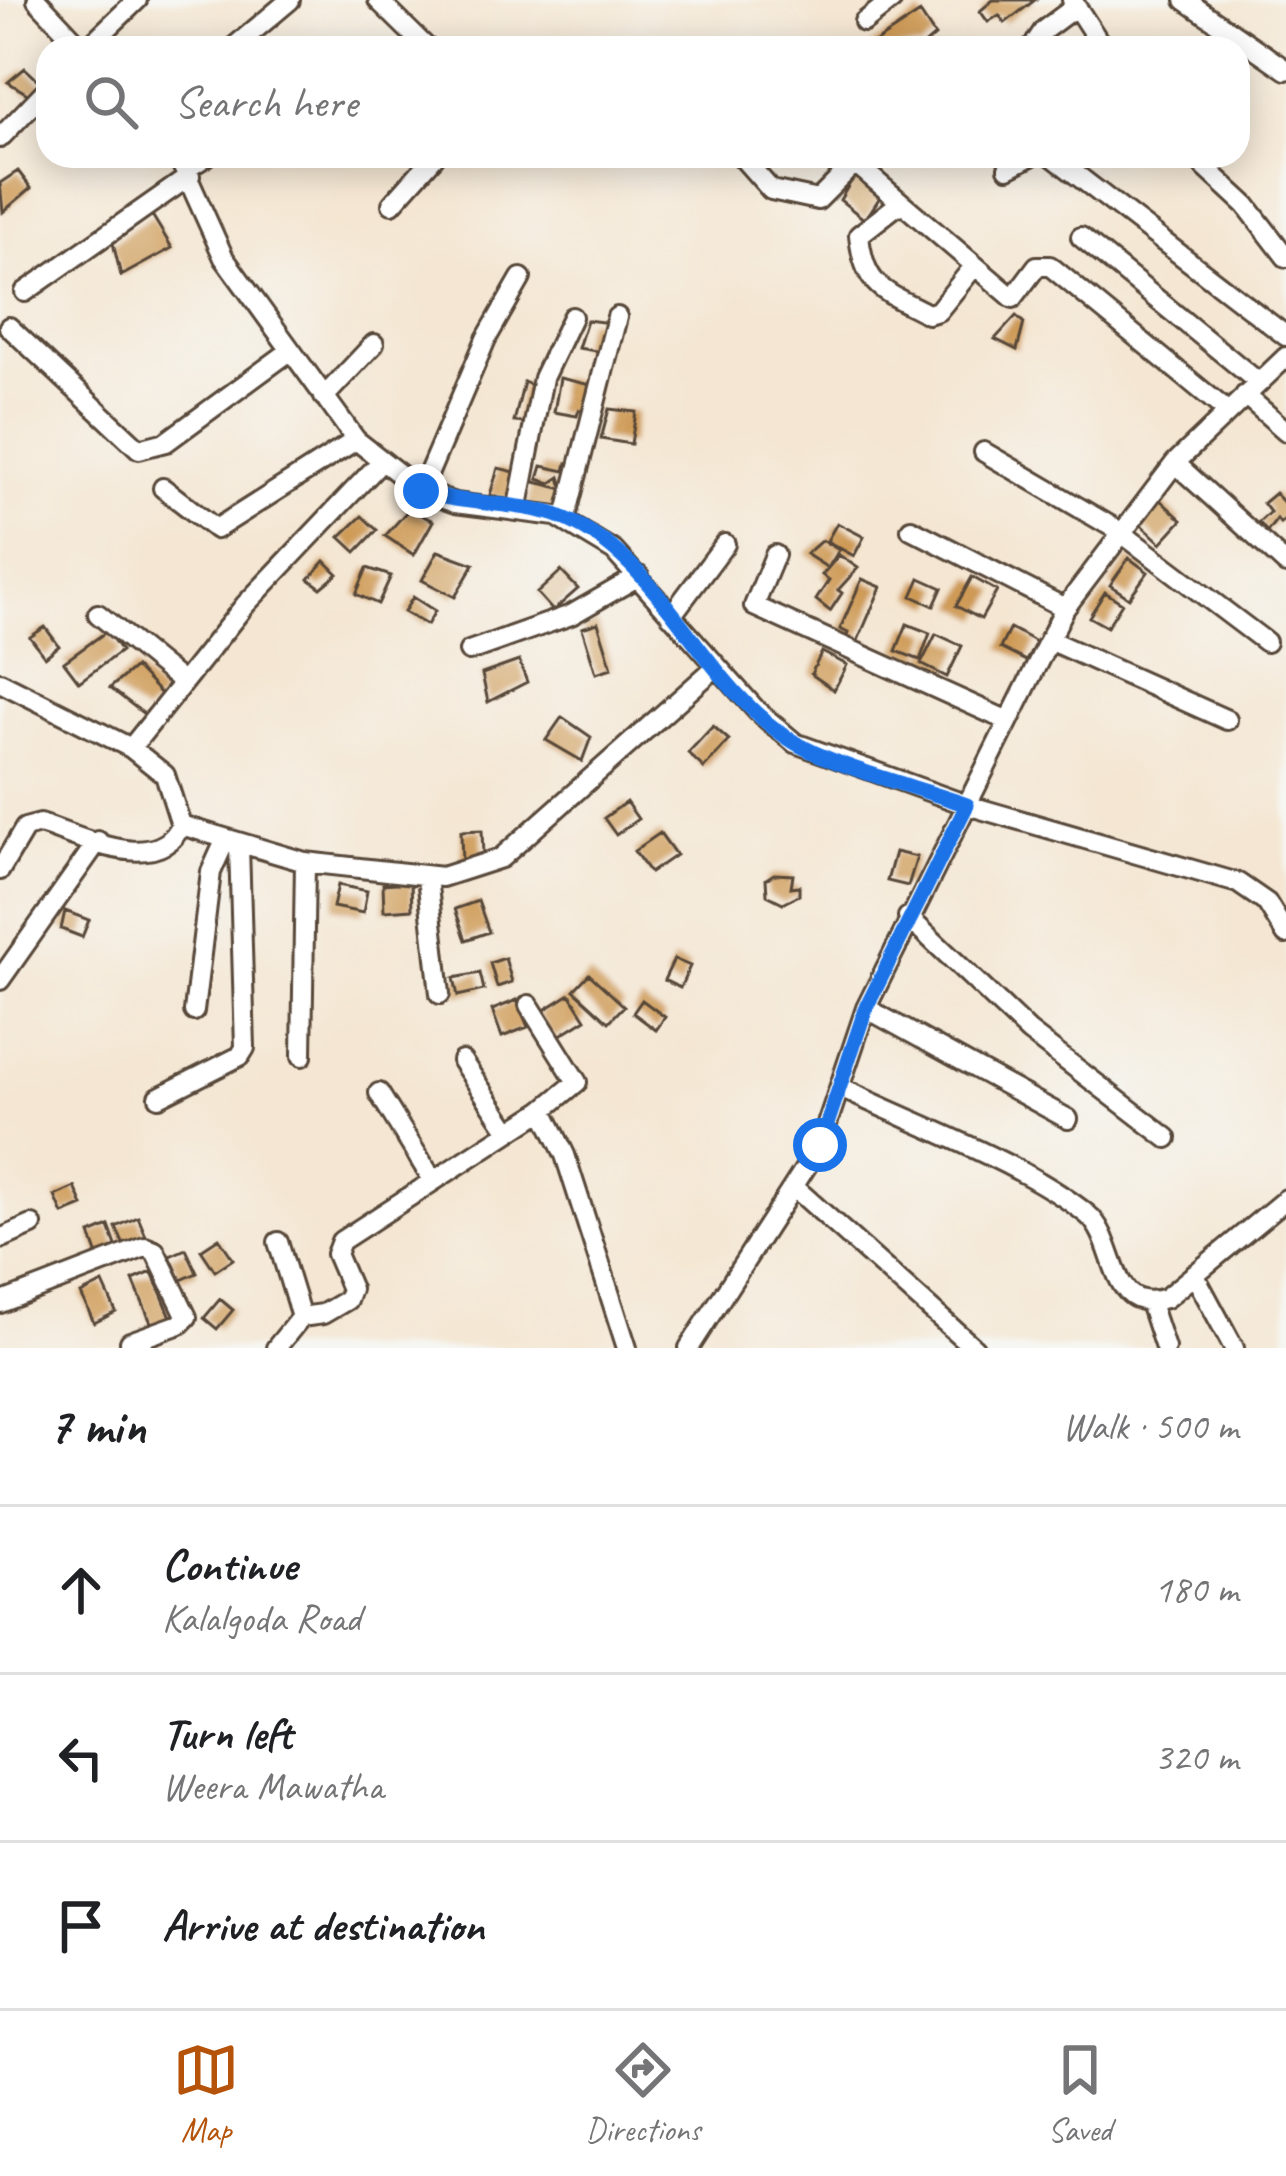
<!DOCTYPE html>
<meta charset="utf-8">
<style>
body{margin:0;font-family:Caveat,sans-serif;background:#f6f6f6;color:#202124}
.stop{position:absolute;width:36px;height:36px;margin:-27px;border:9px solid #1a73e8;border-radius:50%;background:#fff}
.stop.end{background:#1a73e8;border-color:#fff;box-shadow:0 3px 12px #0008}
.list{margin:0;padding:0;list-style:none}
h2{display:flex;justify-content:space-between;align-items:center;height:156px;margin:0;padding:0 48px;font-size:51px}
h2 small{font-size:39px;font-weight:400;color:#757577}
.list li{display:grid;grid-template-columns:78px 1fr auto;gap:36px;align-items:center;box-sizing:border-box;height:168px;padding:0 48px;border-top:3px solid #e0e0e0}
.list b{display:block;font-size:45px;white-space:nowrap}
.list p{margin:0;font-size:39px;white-space:nowrap;color:#757577}
.list em{font-size:39px;font-style:normal;color:#757577}
.icon{flex:none;width:66px;height:66px;fill:none;stroke:currentColor;stroke-width:2;stroke-linecap:round;stroke-linejoin:round}
.map{position:relative;flex:none;width:1286px;height:1348px;overflow:hidden}
.search{position:absolute;background:#fff;box-shadow:0 6px 30px #0003;left:36px;right:36px;top:36px;height:132px;display:flex;align-items:center;gap:30px;box-sizing:border-box;padding:0 42px;border-radius:36px;color:#757577;font-size:45px}
.sheet{height:660px;background:#fff}
nav{display:flex;justify-content:space-around;align-items:center;box-sizing:border-box;height:168px;border-top:3px solid #e0e0e0;background:#fff;font-size:33px;color:#757577}
nav a{display:grid;justify-items:center;gap:6px}
nav .on{color:#b45309}
.map>svg:first-child{display:block}
</style>
<div class="map">
<svg width="1286" height="1348" viewBox="0 0 1286 1348">
<rect width="100%" height="100%" fill="#f6f6f2"/>
<filter id="ink" filterUnits="userSpaceOnUse"><feTurbulence type="fractalNoise" baseFrequency=".00833" numOctaves="2"/><feDisplacementMap in="SourceGraphic" scale="24" xChannelSelector="R" yChannelSelector="G"/><feConvolveMatrix kernelMatrix="1 2 1 2 8 2 1 2 1" color-interpolation-filters="sRGB"/></filter>
<filter id="wash" filterUnits="userSpaceOnUse"><feTurbulence type="fractalNoise" baseFrequency=".004" numOctaves="4" result="noise"/><feDisplacementMap in="SourceGraphic" scale="48" xChannelSelector="R" yChannelSelector="G"/><feGaussianBlur stdDeviation="2.7" result="paint"/><feColorMatrix in="noise" values="0 0 0 0 0 0 0 0 0 0 0 0 0 0 0 0 0 1.4 0 .05"/><feComposite in="paint" operator="in"/></filter>
<g filter="url(#wash)">
<rect width="100%" height="100%" fill="#f4e6d2"/>
<g id="blocks">
<path fill="#ce9a54" d="M 993,0 L 1035,0 L 1005,23 L 999,15 L 988,22 L 980,11 Z
M 920,13 L 935,36 L 921,48 L 867,48 Z
M 25,68 L 44,86 L 29,95 L 8,82 Z
M 18,171 L 31,188 L 3,212 L 0,183 Z
M 856,173 L 880,197 L 865,220 L 840,200 Z
M 152,215 L 172,248 L 121,276 L 113,243 Z
M 1016,316 L 1024,323 L 1017,350 L 995,339 Z
M 587,320 L 610,323 L 602,352 L 578,348 Z
M 560,378 L 595,386 L 589,411 L 579,410 L 577,416 L 554,412 Z
M 524,382 L 535,387 L 524,423 L 514,422 Z
M 609,409 L 636,412 L 631,444 L 601,439 Z
M 567,463 L 577,466 L 572,487 L 562,484 L 560,477 L 551,483 L 538,479 L 542,466 L 565,471 Z
M 498,468 L 515,472 L 513,478 L 519,480 L 512,502 L 490,495 Z
M 531,481 L 564,489 L 556,514 L 528,507 Z
M 1275,493 L 1286,505 L 1286,518 L 1280,523 L 1277,519 L 1267,532 L 1259,522 L 1270,512 L 1263,503 Z
M 1159,499 L 1182,520 L 1161,543 L 1138,522 Z
M 409,509 L 433,521 L 414,555 L 385,536 Z
M 362,516 L 377,530 L 356,552 L 340,537 Z
M 837,523 L 864,537 L 854,556 L 827,541 Z
M 822,540 L 839,550 L 828,568 L 806,554 Z
M 438,551 L 474,564 L 455,597 L 422,580 Z
M 839,555 L 858,568 L 838,590 L 842,593 L 830,611 L 816,600 L 829,580 L 822,575 Z
M 1129,558 L 1148,572 L 1129,598 L 1110,585 Z
M 325,561 L 338,574 L 321,588 L 309,579 Z
M 367,568 L 391,576 L 378,604 L 356,594 Z
M 561,571 L 578,589 L 553,611 L 537,593 Z
M 972,577 L 997,591 L 981,619 L 956,606 Z
M 920,578 L 942,588 L 934,606 L 912,596 Z
M 862,579 L 881,587 L 856,645 L 845,640 L 848,633 L 840,629 Z
M 1105,592 L 1122,603 L 1107,627 L 1089,617 Z
M 413,597 L 435,611 L 427,625 L 404,612 Z
M 598,623 L 612,668 L 596,673 L 582,628 Z
M 907,624 L 930,633 L 920,660 L 896,651 Z
M 45,627 L 59,646 L 45,657 L 30,637 Z
M 1010,628 L 1036,642 L 1026,661 L 1000,648 Z
M 107,631 L 121,651 L 79,682 L 64,662 Z
M 936,634 L 962,646 L 947,677 L 921,664 Z
M 822,652 L 847,665 L 834,690 L 811,674 Z
M 519,661 L 527,682 L 488,702 L 482,674 Z
M 135,667 L 163,696 L 144,714 L 110,688 Z
M 562,717 L 591,737 L 582,761 L 546,740 Z
M 713,726 L 729,740 L 704,768 L 688,753 Z
M 626,802 L 638,819 L 616,835 L 604,818 Z
M 482,830 L 483,857 L 462,866 L 461,831 Z
M 660,833 L 676,855 L 650,873 L 634,851 Z
M 895,852 L 917,857 L 908,886 L 887,881 Z
M 774,874 L 793,875 L 791,887 L 799,886 L 799,895 L 783,903 L 767,895 L 766,879 Z
M 411,882 L 412,909 L 384,911 L 383,884 Z
M 338,885 L 367,891 L 363,913 L 333,907 Z
M 478,901 L 489,932 L 466,940 L 455,909 Z
M 65,911 L 89,920 L 82,937 L 61,929 Z
M 505,958 L 512,982 L 497,987 L 490,963 Z
M 674,959 L 690,966 L 680,988 L 664,980 Z
M 480,973 L 484,990 L 458,996 L 454,978 Z
M 589,974 L 624,1006 L 609,1022 L 574,990 Z
M 570,994 L 586,1019 L 554,1039 L 538,1014 Z
M 517,1000 L 528,1027 L 502,1037 L 492,1010 Z
M 642,1000 L 665,1017 L 656,1030 L 633,1013 Z
M 75,1187 L 83,1206 L 63,1214 L 55,1196 Z
M 138,1217 L 148,1241 L 126,1250 L 116,1227 Z
M 109,1226 L 119,1254 L 100,1261 L 90,1234 Z
M 219,1238 L 233,1259 L 215,1271 L 201,1250 Z
M 186,1249 L 197,1273 L 181,1280 L 170,1256 Z
M 152,1272 L 174,1324 L 155,1332 L 133,1280 Z
M 103,1283 L 116,1312 L 94,1323 L 81,1294 Z
M 220,1299 L 233,1310 L 217,1329 L 204,1318 Z"/>
</g>
</g>
<g filter="url(#ink)">
<use href="#blocks" fill-opacity="0" stroke="#574639" stroke-width="3"/>
<g fill="none" stroke-linecap="round" stroke-linejoin="round">
<g stroke="#574639" stroke-width="24">
<path id="minor" d="M 37,0 L 82,48
M 378,0 L 427,48
M 1072,0 L 1103,48
M 1185,0 L 1286,70
M 864,22 L 892,0
M 87,48 L 137,0
M 233,48 L 290,0
M 1032,48 L 1044,30 L 1075,7
M 0,138 L 48,88
M 178,156 L 224,258 L 356,440 L 421,491 L 455,503 L 556,516 L 614,551 L 757,711 L 795,743 L 967,805 L 1238,883 L 1267,903 L 1286,934
M 741,156 L 771,190 L 818,200 L 855,163 L 1013,298 L 1037,266 L 1050,266 L 1228,412
M 1052,156 L 1286,336
M 1193,156 L 1246,205 L 1286,257
M 1008,168 L 1031,156
M 186,169 L 207,156
M 900,203 L 859,235 C 864,288 884,291 928,314 L 938,311 L 972,269
M 392,204 L 435,156
M 1081,237 L 1258,382
M 25,292 L 190,176
M 9,327 L 139,449 L 166,442 L 290,351
M 1245,395 L 1286,431
M 324,397 L 374,344
M 984,452 L 1119,531 L 1266,642
M 1175,463 L 1286,564
M 163,488 L 216,529 L 356,440
M 421,491 L 486,339 L 521,278
M 517,511 L 543,378 L 572,317
M 565,521 L 617,317
M 911,529 L 1065,608
M 775,555 L 754,606 L 1008,721
M 98,614 L 182,682
M 671,616 L 725,544
M 1049,640 L 1227,720
M 469,651 L 571,615 L 639,576
M 0,682 L 131,748 L 165,775 L 181,825 L 305,862 L 442,877 L 501,858 L 716,667
M 131,748 L 245,605 L 380,463
M 0,870 L 25,828 L 40,824 C 79,836 158,877 181,825
M 427,877 L 440,994
M 908,917 L 1029,1032 L 1167,1138
M 0,980 L 98,841
M 529,1005 L 577,1082 L 543,1110
M 866,1008 L 1068,1119
M 194,1011 L 211,872 L 225,841
M 302,1056 L 305,862
M 462,1061 L 509,1131
M 841,1088 C 915,1124 1026,1164 1088,1215 C 1119,1241 1107,1316 1166,1298 L 1286,1199
M 379,1093 L 432,1179
M 159,1097 L 240,1056 L 245,1048 L 239,846
M 795,1188 L 974,1348
M 0,1239 L 32,1225
M 278,1242 L 301,1317
M 1194,1274 L 1234,1348
M 0,1303 L 145,1247 L 155,1251 L 187,1317 L 180,1324 L 130,1342
M 1150,1303 L 1165,1348
M 276,1348 L 301,1317 L 323,1314 L 347,1300 L 351,1289 L 336,1254 L 341,1241 L 543,1110 L 565,1155 L 627,1348
M 689,1348 L 820,1145 L 866,1008 L 1065,608 L 1175,463 L 1286,357"/>
</g>
<use href="#minor" stroke="#fff" stroke-width="18"/>
</g>
</g>
<g fill="none" stroke-linecap="round" stroke-linejoin="round" filter="url(#ink)">
<path stroke="#1a73e8" stroke-width="15" d="M 421,491 C 465,506 515,501 556,515 C 662,554 700,686 794,742 C 837,768 917,787 967,805 L 866,1008 L 820,1145"/>
</g>
</svg>
<div class="stop" style="left:820px;top:1145px"></div>
<div class="stop end" style="left:421px;top:491px"></div>
<div class="search"><svg class="icon" aria-label="search" viewBox="0 0 24 24"><circle cx="10" cy="10" r="6"/><path d="M15 15l6 6"/></svg>Search here</div>
</div>
<section class="sheet">
<h2>7 min<small>Walk · 500 m</small></h2>
<ul class="list">
<li><svg class="icon" aria-label="ahead" viewBox="0 0 24 24"><path d="M12 20V5M6 11l6-6 6 6"/></svg><div><b>Continue</b><p>Kalalgoda Road</p></div><em>180 m</em></li>
<li><svg class="icon" aria-label="left" viewBox="0 0 24 24"><path d="M17 20v-9H6M10 6l-5 5 5 5"/></svg><div><b>Turn left</b><p>Weera Mawatha</p></div><em>320 m</em></li>
<li><svg class="icon" aria-label="arrive" viewBox="0 0 24 24"><path d="M6 21V4h12l-3 4 3 4H6"/></svg><div><b>Arrive at destination</b></div></li>
</ul>
</section>
<nav>
<a class="on"><svg class="icon" aria-label="map" viewBox="0 0 24 24"><path d="M3 6l6-2 6 2 6-2v14l-6 2-6-2-6 2zM9 4v14M15 6v14"/></svg>Map</a>
<a><svg class="icon" aria-label="directions" viewBox="0 0 24 24"><path d="M12 3l9 9-9 9-9-9zM9 14v-3h6M13 9l2 2-2 2"/></svg>Directions</a>
<a><svg class="icon" aria-label="saved" viewBox="0 0 24 24"><path d="M7 4h10v16l-5-4-5 4z"/></svg>Saved</a>
</nav>
